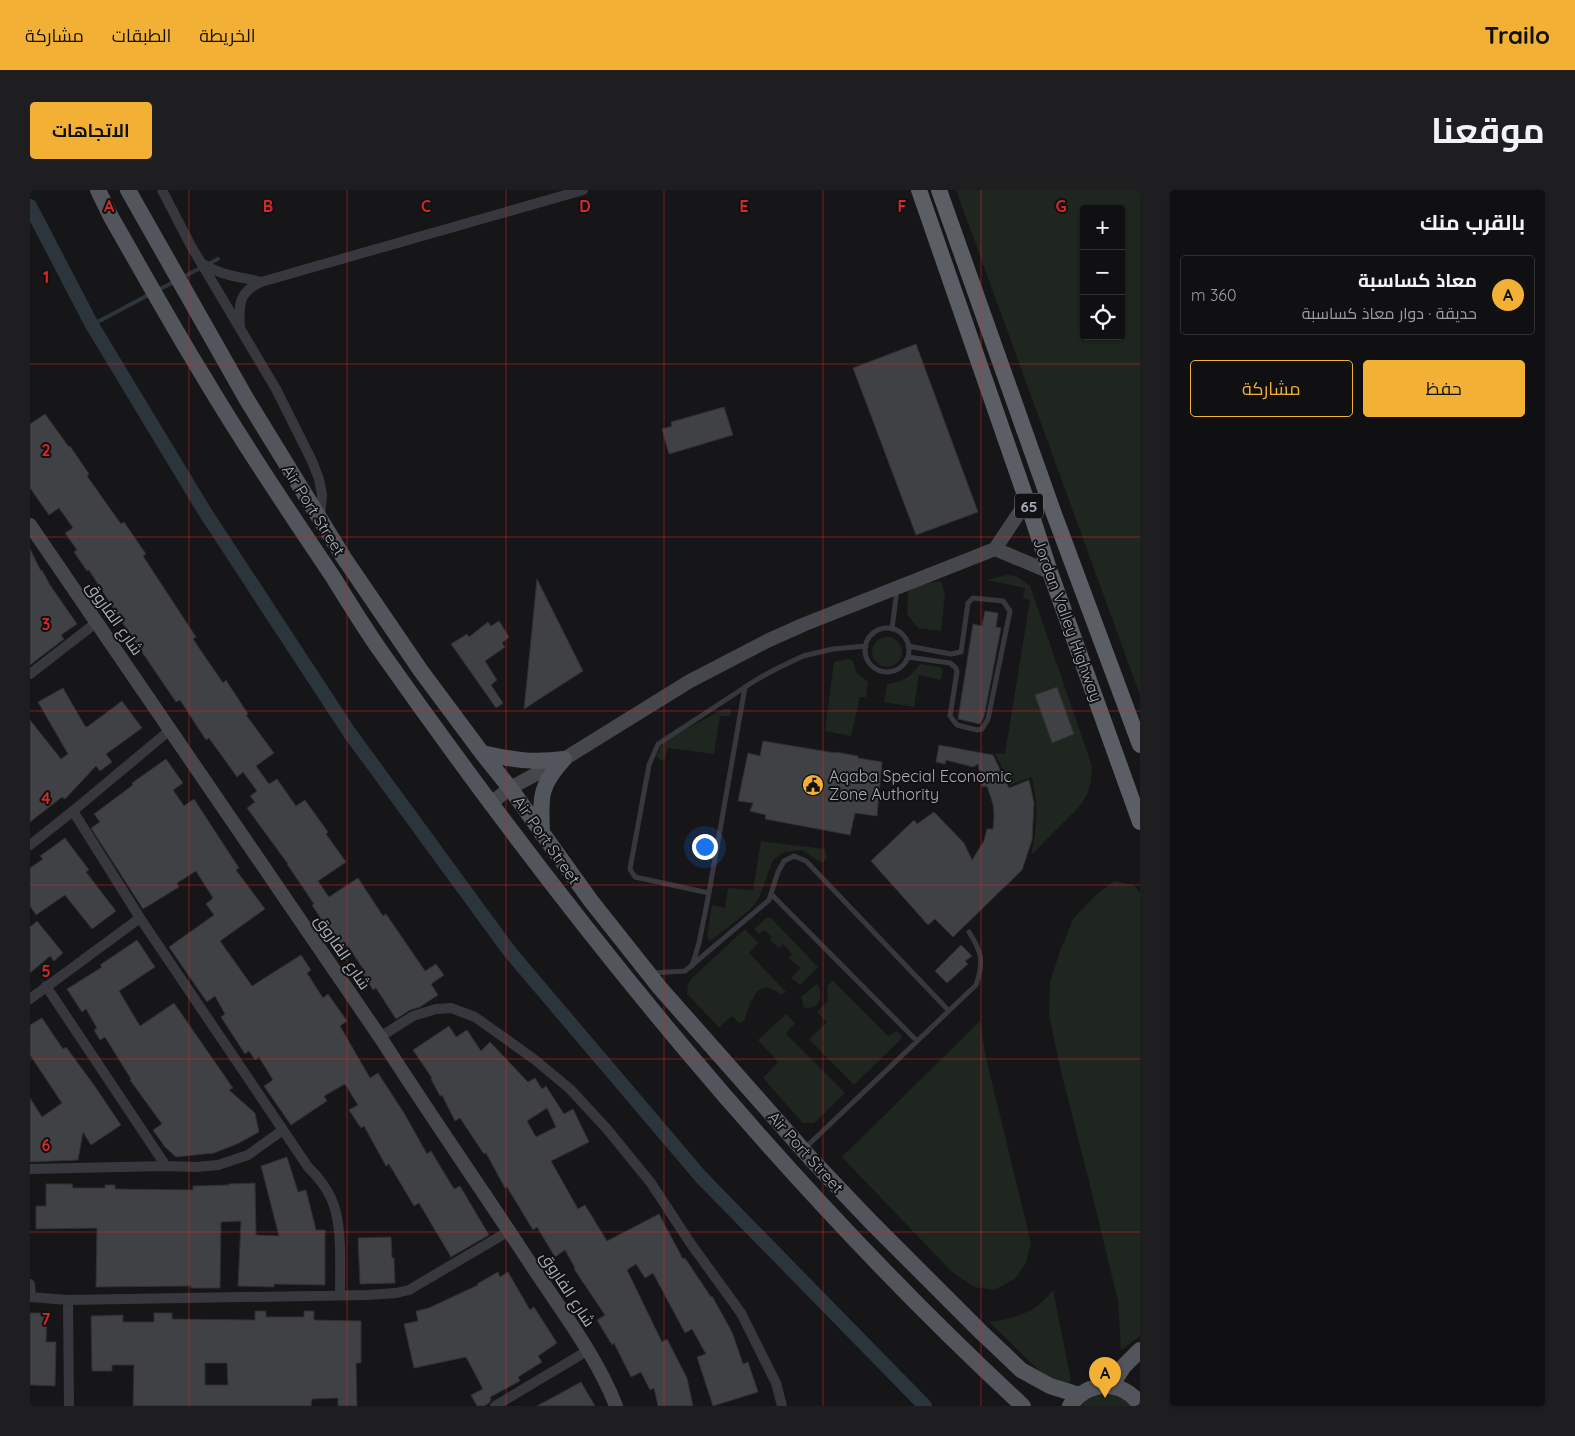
<!DOCTYPE html>
<html lang="ar">
<meta charset="utf-8">
<style>
body{margin:0;font-family:Quicksand,Cairo,sans-serif;background:#1e1e20;color:#f1f3f6;direction:rtl}
.controls{position:absolute;right:15px;top:15px;display:grid;overflow:hidden;border-radius:5px;box-shadow:0 1px 4px #0004}
.controls button{width:45px;height:45px;display:grid;place-items:center;padding:0;border:0;border-bottom:1px solid #303032;background:#101012;color:#f1f3f6;font:25px sans-serif}
.you{position:absolute;left:674px;top:656px;width:18px;height:18px;margin:-12px;border:4px solid #fff;border-radius:50%;background:#1a73e8;box-shadow:0 0 0 8px #1a73e833}
.badge{display:grid;place-items:center;width:32px;height:32px;border-radius:50%;background:#f2b134;color:#111;font-size:16px;font-weight:700}
.pin{position:absolute;translate:-50% -41px;filter:drop-shadow(0 1px 2px #0008)}
.pin::after{content:'';position:absolute;top:26px;width:18px;height:15px;background:inherit;clip-path:polygon(0 0,100% 0,50% 100%)}
.list{margin:0;padding:0;list-style:none}
h2{display:flex;justify-content:space-between;align-items:center;height:65px;margin:0;padding:0 20px;font-size:21px}
h2 small{font-size:16px;font-weight:400;color:#9c9d9f}
.list li{display:grid;grid-template-columns:32px 1fr auto;gap:15px;align-items:center;box-sizing:border-box;height:80px;margin:0 10px 10px;padding:0 10px;border:1px solid #303032;border-radius:5px}
.list b{display:block;font-size:19px;white-space:nowrap}
.list p{margin:0;font-size:16px;white-space:nowrap;color:#9c9d9f}
.list em{font-size:16px;font-style:normal;color:#9c9d9f}
.actions{display:flex;gap:10px;padding:15px 20px}
.actions a{flex:1;padding:11px 0;border:1px solid #f2b134;border-radius:5px;text-align:center;font-size:18px;color:#f2b134}
.actions .main{background:#f2b134;color:#111}
.icon{flex:none;width:28px;height:28px;fill:none;stroke:currentColor;stroke-width:2;stroke-linecap:round;stroke-linejoin:round}
.map{position:relative;flex:none;width:1110px;height:1216px;overflow:hidden;direction:ltr;border-radius:5px}
header{display:flex;align-items:center;gap:30px;box-sizing:border-box;height:70px;padding:0 25px;background:#f2b134;color:#111}
header strong{font-size:24px}
nav{display:flex;gap:28px;margin-inline-start:auto;font-size:18px}
.intro{display:flex;align-items:center;justify-content:space-between;box-sizing:border-box;height:120px;padding:0 30px}
h1{margin:0;font-size:35px}
.button{padding:12px 22px;border-radius:5px;background:#f2b134;color:#111;font-size:18px;font-weight:700}
main{display:flex;gap:30px;padding:0 30px}
aside{flex:1;background:#101012;border-radius:5px;box-shadow:0 1px 4px #0004}
.map>svg:first-child{display:block}
</style>
<header>
<strong>Trailo</strong>
<nav><a>الخريطة</a><a>الطبقات</a><a>مشاركة</a></nav>
</header>
<div class="intro"><h1>موقعنا</h1><a class="button">الاتجاهات</a></div>
<main>
<aside>
<h2>بالقرب منك<small></small></h2>
<ul class="list">
<li><span class="badge">A</span><div><b>معاذ كساسبة</b><p>حديقة · دوار معاذ كساسبة</p></div><em>360 m</em></li>
</ul>
<div class="actions"><a class="main">حفظ</a><a>مشاركة</a></div>
</aside>
<div class="map">
<svg width="1110" height="1216" viewBox="0 0 1110 1216">
<rect width="100%" height="100%" fill="#161618"/>
<path fill="#1e261f" fill-rule="evenodd" d="M 926,0 L 1110,0 L 1110,505 ZM 1054,19 L 1091,19 L 1091,146 L 1054,146 Z
M 977,385 L 986,386 L 1000,396 L 1062,576 L 1061,591 L 1057,605 L 1049,617 L 1001,665 C 1008,633 1008,619 1002,587 L 980,595 L 965,563 L 975,564 L 1000,410 L 993,408 L 995,398 L 956,390 Z
M 911,391 L 915,403 L 911,441 L 888,438 L 877,424 L 878,401 L 890,395 Z
M842 462a15 15 0 1 1 30 0a15 15 0 1 1-30 0Z
M 818,469 L 823,471 L 827,483 L 838,492 L 836,507 L 830,507 L 821,546 L 795,541 L 804,472 Z
M 890,474 L 910,477 L 913,480 L 911,490 L 889,485 L 884,517 L 854,512 L 857,494 C 873,492 881,487 890,474 Z
M 694,519 L 701,519 L 700,526 L 690,526 L 684,564 L 638,558 L 635,569 L 632,571 L 626,566 L 631,556 L 638,548 Z
M 731,651 L 795,659 L 797,667 L 794,672 L 788,671 L 772,660 L 754,662 L 743,670 L 729,708 L 720,720 L 680,751 L 677,746 L 682,715 L 695,718 L 698,698 L 723,700 Z
M 1084,691 L 1104,695 L 1110,703 L 1110,1146 L 1091,1160 L 1088,1111 L 1058,987 L 1031,882 L 1019,824 L 1020,792 L 1029,764 L 1043,729 L 1065,706 Z
M 736,728 L 741,728 L 788,777 L 770,795 L 761,788 L 771,778 L 758,768 L 762,764 L 753,754 L 749,758 L 740,750 L 742,747 L 734,740 L 729,744 L 724,739 Z
M 715,739 L 728,753 L 719,763 L 756,802 L 751,805 L 748,802 L 736,797 L 727,801 L 720,814 L 714,831 L 709,833 L 702,826 L 689,837 L 657,804 L 658,795 L 661,789 Z
M 803,791 L 858,846 L 866,841 L 871,845 L 871,849 L 824,895 L 779,849 L 797,832 L 787,822 L 798,811 L 797,796 Z
M 787,794 C 795,805 789,822 774,817 L 771,807 Z
M 756,824 L 765,833 L 756,844 L 815,903 L 784,933 L 773,933 L 733,888 L 748,872 L 728,850 Z
M 950,831 L 955,864 L 1001,1053 L 996,1073 L 985,1089 L 964,1100 L 944,1097 L 921,1081 L 812,967 Z
M 1023,1100 L 1041,1190 L 1038,1194 L 1023,1194 L 959,1132 C 985,1129 1007,1122 1023,1100 Z
M 1084,1202 L 1103,1216 L 1046,1216 L 1061,1203 Z"/>
<g fill="none" stroke-linecap="round" stroke-linejoin="round">
<path stroke="#2c353c" stroke-width="4" d="M 153,87 L 188,69
M 128,100 L 144,92
M 62,135 L 120,104"/>
<path stroke="#2c353c" stroke-width="14" d="M 0,16 L 62,135 L 175,322 L 319,542 L 480,762 L 671,987 L 895,1216"/>
</g>
<path fill="#404145" stroke="#303034" fill-rule="evenodd" d="M 886,154 L 948,322 L 886,345 L 823,178 Z
M 694,217 L 703,245 L 639,264 L 632,239 L 642,236 L 641,232 Z
M 15,224 L 39,257 L 40,256 L 59,284 L 57,286 L 91,334 L 94,332 L 116,364 L 113,366 L 166,447 L 163,449 L 193,493 L 196,490 L 218,524 L 216,525 L 244,563 L 226,576 L 239,594 L 247,589 L 266,616 L 275,610 L 298,642 L 296,644 L 316,672 L 288,691 L 299,707 L 328,688 L 353,726 L 356,724 L 395,781 L 406,774 L 414,785 L 401,794 L 408,805 L 390,817 L 380,820 L 366,829 L 346,798 L 343,800 L 333,784 L 336,783 L 317,755 L 313,758 L 295,731 L 293,732 L 282,715 L 284,714 L 257,674 L 258,674 L 217,618 L 225,612 L 220,606 L 227,601 L 213,582 L 207,587 L 179,548 L 176,550 L 150,510 L 146,512 L 99,443 L 59,380 L 57,381 L 44,362 L 47,360 L 35,343 L 43,338 L 29,318 L 19,325 L 0,298 L 0,234 Z
M 0,359 L 11,381 L 12,380 L 20,395 L 47,434 L 31,445 L 34,449 L 0,475 Z
M 507,389 L 553,481 L 494,519 L 497,490 Z
M 955,421 L 968,423 L 966,437 L 971,438 L 954,527 L 950,534 L 928,529 L 943,434 L 952,436 Z
M 469,431 L 479,447 L 472,453 L 475,457 L 455,471 L 467,490 L 461,495 L 473,513 L 466,518 L 421,454 L 437,444 L 439,447 L 458,432 L 461,436 Z
M 1027,497 L 1044,544 L 1022,553 L 1005,505 Z
M 33,498 L 55,536 L 57,537 L 92,511 L 112,538 L 76,564 L 82,572 L 70,581 L 66,576 L 35,609 L 32,607 L 0,632 L 0,530 L 31,569 L 38,564 L 8,512 Z
M 733,551 L 805,563 L 805,562 L 828,566 L 828,568 L 852,572 L 847,626 L 825,623 L 820,645 L 735,629 L 736,625 L 720,621 L 723,613 L 708,611 L 718,563 L 730,566 Z
M 909,555 L 963,565 L 979,598 L 999,590 L 1004,613 L 1002,650 L 992,680 L 923,747 L 905,729 L 898,735 L 841,671 L 884,630 L 887,634 L 904,622 L 934,653 L 942,670 L 954,651 L 957,639 L 963,639 L 964,626 L 963,614 L 957,596 L 952,597 L 948,574 L 943,577 L 916,570 L 915,574 L 906,572 Z
M 136,569 L 153,593 L 143,600 L 154,616 L 164,609 L 209,678 L 206,680 L 235,719 L 190,751 L 222,796 L 271,765 L 281,780 L 277,783 L 293,808 L 298,804 L 317,831 L 310,836 L 340,888 L 348,883 L 374,923 L 397,964 L 401,961 L 424,999 L 430,996 L 459,1045 L 421,1067 L 389,1013 L 384,1016 L 359,974 L 356,976 L 334,936 L 331,938 L 319,920 L 328,915 L 315,894 L 294,906 L 297,911 L 261,935 L 234,896 L 243,890 L 229,867 L 225,870 L 219,861 L 215,864 L 191,827 L 195,824 L 185,806 L 177,812 L 170,802 L 139,757 L 184,725 L 176,714 L 183,708 L 166,681 L 147,693 L 149,697 L 113,719 L 61,638 L 70,632 L 64,624 L 103,595 L 102,593 Z
M 35,648 L 59,680 L 56,682 L 86,721 L 62,739 L 35,705 L 6,725 L 0,716 L 0,678 L 13,669 L 10,666 Z
M 7,731 L 33,763 L 24,771 L 20,766 L 0,783 L 0,737 Z
M 107,750 L 125,777 L 89,801 L 110,836 L 144,813 L 203,898 L 199,900 L 225,923 L 229,942 L 207,954 L 184,963 L 146,967 L 135,957 L 123,940 L 132,934 L 100,890 L 101,889 L 75,847 L 70,850 L 64,840 L 67,838 L 56,819 L 52,822 L 37,799 L 72,777 L 70,775 Z
M 931,755 L 942,766 L 935,771 L 938,774 L 917,793 L 905,781 Z
M 12,828 L 33,859 L 36,857 L 64,895 L 91,935 L 61,955 L 53,942 L 48,970 L 0,972 L 0,908 L 12,927 L 32,913 L 0,865 L 0,835 Z
M 419,836 L 426,847 L 437,840 L 451,861 L 460,852 L 498,892 L 505,888 L 512,899 L 516,896 L 534,924 L 543,919 L 559,952 L 521,971 L 548,1019 L 555,1015 L 577,1051 L 629,1024 L 653,1069 L 655,1068 L 681,1107 L 682,1106 L 702,1142 L 713,1174 L 718,1172 L 728,1202 L 683,1216 L 667,1167 L 676,1164 L 662,1139 L 655,1143 L 623,1083 L 615,1088 L 606,1074 L 597,1080 L 632,1152 L 637,1149 L 657,1188 L 663,1216 L 628,1216 L 624,1198 L 620,1200 L 611,1182 L 601,1187 L 584,1153 L 582,1155 L 567,1130 L 575,1125 L 544,1079 L 545,1078 L 535,1060 L 525,1067 L 507,1037 L 503,1040 L 477,997 L 475,998 L 456,963 L 454,964 L 430,928 L 425,931 L 412,905 L 410,906 L 401,889 L 402,888 L 383,860 ZM 517,918 L 526,937 L 506,947 L 497,931 Z
M 257,967 L 268,1002 L 276,1000 L 286,1040 L 295,1040 L 295,1095 L 244,1094 L 244,1097 L 208,1096 L 211,1031 L 191,1032 L 190,1098 L 161,1098 L 161,1096 L 66,1097 L 67,1038 L 6,1039 L 6,1016 L 16,1016 L 16,994 L 42,994 L 43,998 L 75,998 L 75,995 L 85,995 L 85,999 L 163,1000 L 163,996 L 199,995 L 199,994 L 225,993 L 226,1045 L 249,1046 L 231,976 Z
M 361,1047 L 362,1068 L 364,1068 L 365,1093 L 330,1094 L 328,1048 Z
M 468,1082 L 470,1087 L 478,1082 L 500,1120 L 504,1117 L 527,1153 L 508,1166 L 512,1172 L 488,1187 L 490,1191 L 460,1207 L 461,1210 L 459,1213 L 454,1216 L 447,1216 L 441,1205 L 453,1199 L 436,1167 L 384,1178 L 374,1134 L 388,1131 L 386,1121 L 399,1118 L 448,1095 L 447,1094 Z
M 225,1121 L 236,1121 L 236,1127 L 274,1127 L 274,1121 L 284,1121 L 284,1130 L 331,1131 L 331,1173 L 326,1173 L 327,1216 L 308,1216 L 308,1208 L 282,1209 L 281,1216 L 103,1216 L 104,1175 L 82,1175 L 82,1181 L 62,1181 L 61,1126 L 93,1125 L 93,1132 L 124,1132 L 124,1123 L 142,1123 L 142,1129 L 225,1130 ZM 175,1173 L 197,1173 L 198,1195 L 175,1195 Z
M 0,1123 L 17,1123 L 16,1152 L 26,1152 L 25,1196 L 0,1195 Z
M 551,1192 L 565,1216 L 507,1216 Z"/>
<g fill="none" stroke-linecap="round" stroke-linejoin="round">
<path stroke="#37383d" stroke-width="5" d="M835 460a22 22 0 1 1 44 0a22 22 0 1 1-44 0Z
M 862,439 L 867,399
M 878,467 L 920,473 L 926,478 L 927,482 L 920,526 L 927,535 L 947,540 L 952,539 L 958,529 L 980,421 L 973,411 L 943,408 L 938,413 L 931,462 L 921,464 L 878,456
M 679,703 L 715,497
M 741,704 L 887,851
M 662,776 L 669,753 L 679,703 L 605,687 L 600,679 L 619,575 L 628,554 L 726,490 L 746,479 L 773,466 L 803,459 L 836,456
M 622,783 L 655,781 L 739,710 L 748,682 L 754,671 L 764,666 L 776,671 L 919,821
M 775,958 L 946,795 C 954,772 952,762 939,742"/>
<path stroke="#37383d" stroke-width="10" d="M 132,0 L 161,56 L 246,199 L 282,271 L 289,289 L 292,305 L 290,328
M 173,74 C 194,87 209,86 231,92
M 210,139 C 209,116 207,103 231,92 L 553,0
M 0,484 L 67,432
M 43,621 L 110,728 L 278,977 C 290,988 301,1004 305,1019 C 312,1043 310,1080 310,1105
M 0,655 L 43,621 L 140,540
M 16,796 L 136,976
M 0,809 L 110,728
M 350,847 L 383,826 L 406,819 L 421,818 L 445,827 L 504,869 L 540,899 L 577,939 L 621,993 L 661,1054 L 711,1123 L 746,1193 L 752,1216
M 0,979 L 136,976 L 166,977 L 188,975 L 218,965 L 253,940
M 0,1094 L 1,1107
M 0,1107 L 38,1110 L 337,1105 L 366,1103 L 379,1100 L 479,1041
M 38,1110 L 39,1216
M 465,1216 L 557,1161"/>
<path stroke="#45474d" stroke-width="14" d="M 0,335 L 350,847 C 400,925 453,1001 504,1079 C 533,1123 567,1167 586,1216
M 965,359 L 1020,382
M 460,614 L 480,598 L 534,569 L 660,491 L 739,450 L 775,434 L 965,359 L 997,311"/>
<path stroke="#53555c" stroke-width="16" d="M 68,0 L 81,27 C 111,79 140,132 172,184 C 213,253 258,320 303,387 C 319,413 335,439 352,463 C 543,734 750,991 993,1216
M 98,0 L 217,210 L 314,368 L 391,481 L 452,563 L 480,598 L 561,711 L 630,798 L 782,970 L 841,1032 L 951,1142 L 991,1180 L 1020,1196 L 1049,1205
M 452,563 C 483,570 503,573 534,569
M 512,644 C 511,607 508,598 534,569
M 1081,1196 L 1094,1176 L 1110,1160
M 1040,1216 C 1056,1190 1094,1189 1110,1215"/>
<path stroke="#5b5e65" stroke-width="16" d="M 889,0 L 997,311 L 1020,382 L 1110,632
M 909,0 L 1024,324 L 1110,555"/>
</g>
<path fill="none" stroke="#d62828" stroke-width="1" stroke-opacity="0.55" d="M 159,0 L 159,1216M 317,0 L 317,1216M 476,0 L 476,1216M 634,0 L 634,1216M 793,0 L 793,1216M 951,0 L 951,1216M 0,174 L 1110,174M 0,347 L 1110,347M 0,521 L 1110,521M 0,695 L 1110,695M 0,869 L 1110,869M 0,1042 L 1110,1042"/>
<defs>
<g id="civic-disc" transform="scale(1.125)"><circle r="9.5" fill="#f2b134" stroke="#111113"/><path d="M-.6-6.5H3V-4.5H.6V-3L4-1V1h2V6H-6V1h2V-1L-.6-3ZM-1.2 2.5V6h2.4V2.5Z" fill="#111"/></g>
</defs>
<g fill-rule="evenodd">
<use href="#civic-disc" x="783" y="595"/>
</g>
<g text-anchor="middle" dominant-baseline="central" stroke-width="4" stroke-linejoin="round" paint-order="stroke">
<rect fill="#111113" stroke="#7b7e86" stroke-width="1" x="985" y="303.5" width="28" height="25" rx="4"/>
<g font-size="15" font-weight="bold" fill="#a8adb8">
<text x="999" y="316">65</text>
</g>
<g font-size="16" fill="#a8adb8" stroke="#111113">
<text transform="translate(284 320) rotate(58)">Air Port Street</text>
<text transform="translate(85 428) rotate(55)">شارع الفاروق</text>
<text transform="translate(1038 430) rotate(70)">Jordan Valley Highway</text>
<text transform="translate(517 650) rotate(55)">Air Port Street</text>
<text transform="translate(313 762) rotate(56)">شارع الفاروق</text>
<text transform="translate(776 962) rotate(48)">Air Port Street</text>
<text transform="translate(538 1099) rotate(57)">شارع الفاروق</text>
</g>
<g font-size="16" fill="#a8adb8" stroke="#111113" text-anchor="start">
<text x="799" y="586">Aqaba Special Economic<tspan x="799" dy="18">Zone Authority</tspan></text>
</g>
</g>
<g font-size="16" text-anchor="middle" font-weight="bold" fill="#d62828" stroke="#111113" stroke-width="4" stroke-linejoin="round" paint-order="stroke">
<text x="79" y="22">A</text>
<text x="238" y="22">B</text>
<text x="396" y="22">C</text>
<text x="555" y="22">D</text>
<text x="714" y="22">E</text>
<text x="872" y="22">F</text>
<text x="1031" y="22">G</text>
<text x="16" y="93">1</text>
<text x="16" y="266">2</text>
<text x="16" y="440">3</text>
<text x="16" y="614">4</text>
<text x="16" y="787">5</text>
<text x="16" y="961">6</text>
<text x="16" y="1135">7</text>
</g>
</svg>
<div class="controls">
<button>+</button>
<button>−</button>
<button><svg class="icon" aria-label="locate" viewBox="0 0 24 24"><circle cx="12" cy="12" r="6"/><path d="M12 2v4M12 18v4M2 12h4M18 12h4"/></svg></button>
</div>
<div class="you"></div>
<div class="pin badge" style="left:1075px;top:1208px">A</div>
</div>
</main>
